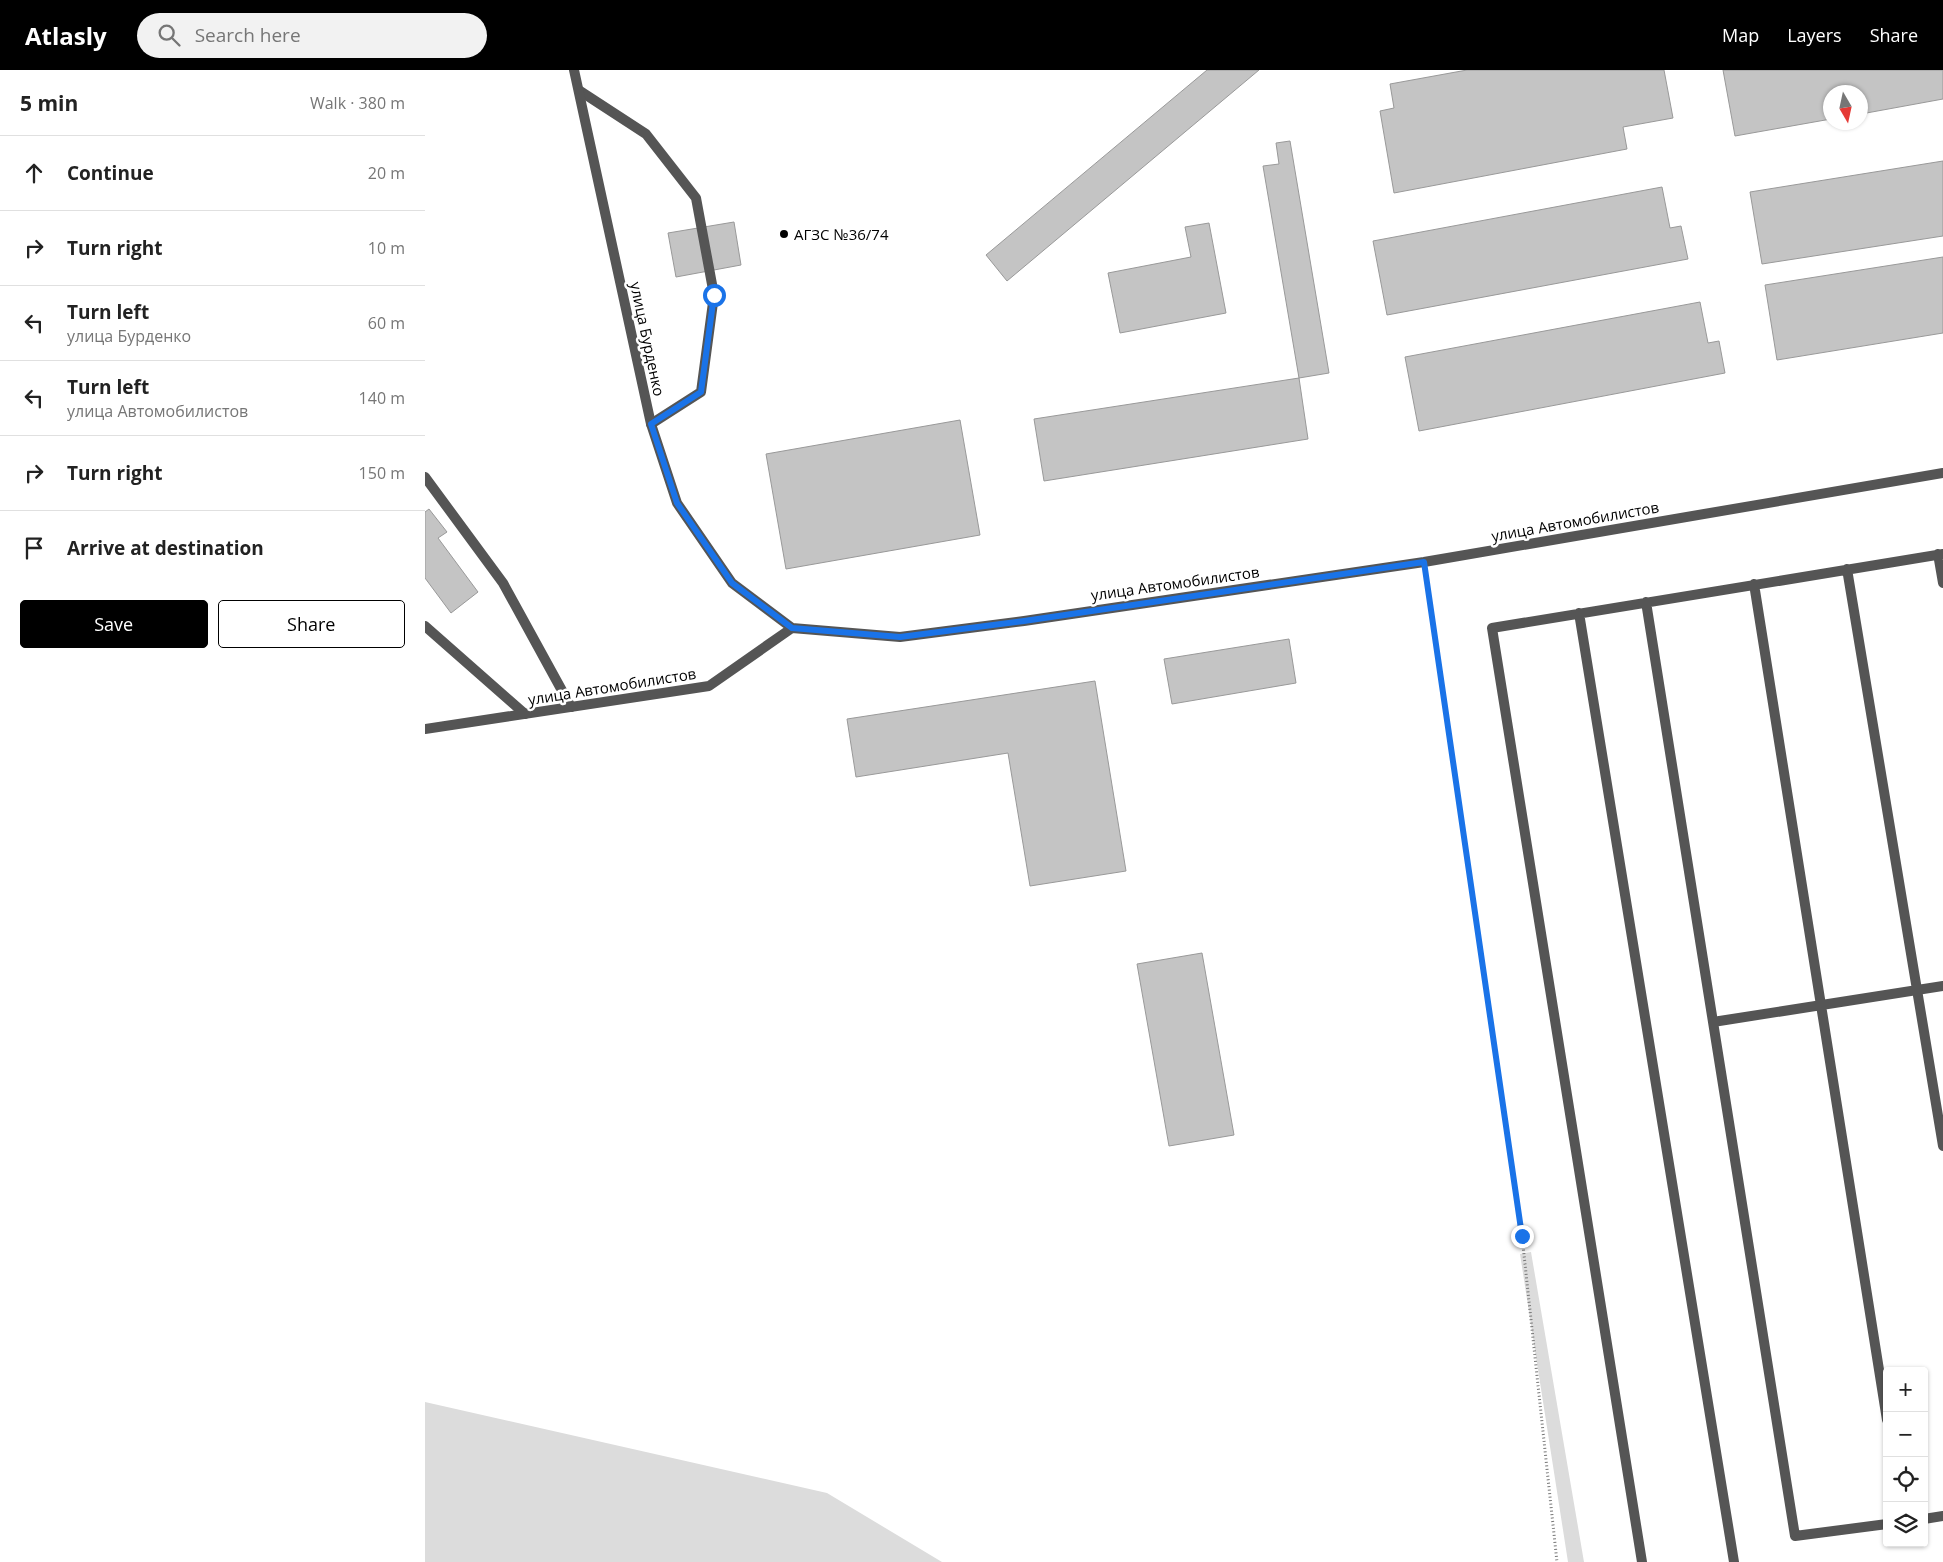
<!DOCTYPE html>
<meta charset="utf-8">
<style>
body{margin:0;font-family:"Open Sans",sans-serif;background:#f2f2f2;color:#222}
.controls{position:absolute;right:15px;bottom:15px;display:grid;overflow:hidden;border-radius:5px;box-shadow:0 1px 4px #0004}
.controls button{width:45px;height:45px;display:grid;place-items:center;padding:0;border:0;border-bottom:1px solid #e0e0e0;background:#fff;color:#222;font:25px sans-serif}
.compass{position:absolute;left:1398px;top:15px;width:45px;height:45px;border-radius:50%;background:#fff;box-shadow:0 1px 4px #0004;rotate:171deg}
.stop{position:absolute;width:15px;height:15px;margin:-11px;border:4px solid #1a73e8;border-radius:50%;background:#fff}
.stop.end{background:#1a73e8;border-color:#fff;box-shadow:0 1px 5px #0008}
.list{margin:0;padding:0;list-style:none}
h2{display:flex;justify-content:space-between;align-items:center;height:65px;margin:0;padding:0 20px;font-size:21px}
h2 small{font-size:16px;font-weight:400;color:#767676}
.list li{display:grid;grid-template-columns:32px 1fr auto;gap:15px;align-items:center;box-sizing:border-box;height:75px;padding:0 20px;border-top:1px solid #e0e0e0}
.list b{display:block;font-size:19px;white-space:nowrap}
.list p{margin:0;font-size:16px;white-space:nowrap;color:#767676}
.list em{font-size:16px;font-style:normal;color:#767676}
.actions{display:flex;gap:10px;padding:15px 20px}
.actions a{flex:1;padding:11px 0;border:1px solid #000;border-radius:5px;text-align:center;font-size:18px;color:#000}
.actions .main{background:#000;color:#fff}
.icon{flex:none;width:28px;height:28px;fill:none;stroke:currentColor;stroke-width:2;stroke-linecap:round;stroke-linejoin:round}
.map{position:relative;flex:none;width:1518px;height:1492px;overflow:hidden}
header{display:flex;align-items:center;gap:30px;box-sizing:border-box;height:70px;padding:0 25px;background:#000;color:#fff}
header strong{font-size:24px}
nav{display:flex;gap:28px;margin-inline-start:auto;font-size:18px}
.search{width:350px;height:45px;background:#f2f2f2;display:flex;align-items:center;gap:12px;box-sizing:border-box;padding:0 18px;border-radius:28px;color:#767676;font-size:19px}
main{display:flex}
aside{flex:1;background:#fff}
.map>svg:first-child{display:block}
</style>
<header>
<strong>Atlasly</strong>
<div class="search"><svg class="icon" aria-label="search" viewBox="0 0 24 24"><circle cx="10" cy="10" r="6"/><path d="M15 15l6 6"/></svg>Search here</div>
<nav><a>Map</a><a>Layers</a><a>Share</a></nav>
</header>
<main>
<aside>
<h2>5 min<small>Walk · 380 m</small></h2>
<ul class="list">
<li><svg class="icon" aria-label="ahead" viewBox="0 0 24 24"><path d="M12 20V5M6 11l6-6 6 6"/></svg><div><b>Continue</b></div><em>20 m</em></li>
<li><svg class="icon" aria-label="right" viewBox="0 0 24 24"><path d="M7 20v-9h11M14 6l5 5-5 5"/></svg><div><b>Turn right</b></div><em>10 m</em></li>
<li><svg class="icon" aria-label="left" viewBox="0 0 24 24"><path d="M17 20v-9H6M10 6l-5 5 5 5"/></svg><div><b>Turn left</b><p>улица Бурденко</p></div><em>60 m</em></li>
<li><svg class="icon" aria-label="left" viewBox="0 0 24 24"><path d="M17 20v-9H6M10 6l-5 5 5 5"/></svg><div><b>Turn left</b><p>улица Автомобилистов</p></div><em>140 m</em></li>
<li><svg class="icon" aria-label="right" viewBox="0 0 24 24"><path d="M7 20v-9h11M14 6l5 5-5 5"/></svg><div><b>Turn right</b></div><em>150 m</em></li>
<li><svg class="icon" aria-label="arrive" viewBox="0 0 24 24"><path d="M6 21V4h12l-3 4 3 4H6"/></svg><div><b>Arrive at destination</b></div></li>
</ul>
<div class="actions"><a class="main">Save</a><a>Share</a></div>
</aside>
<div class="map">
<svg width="1518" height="1492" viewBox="0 0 1518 1492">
<rect width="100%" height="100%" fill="#fff"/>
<path fill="#dcdcdc" d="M 1106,1182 L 1159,1492 L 1143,1492 L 1095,1184 Z
M 0,1332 L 402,1423 L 517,1492 L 0,1492 Z"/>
<path fill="#c4c4c4" stroke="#999" d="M 782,0 L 834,0 L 582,211 L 561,185 Z
M 1042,0 L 1239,0 L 1248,48 L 1198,57 L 1202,79 L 969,123 L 955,41 L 969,38 L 965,14 Z
M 1298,0 L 1518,0 L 1518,29 L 1436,44 L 1436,22 L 1406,22 L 1406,49 L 1310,66 Z
M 865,71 L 904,303 L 874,308 L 838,96 L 854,94 L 851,73 Z
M 1518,91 L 1518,166 L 1337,194 L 1325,122 Z
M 1237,117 L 1245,158 L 1256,156 L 1263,189 L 962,245 L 948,171 Z
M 309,152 L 316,195 L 251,207 L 243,163 Z
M 784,153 L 801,243 L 695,263 L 683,203 L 766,187 L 760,157 Z
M 1518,187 L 1518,263 L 1352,290 L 1340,215 Z
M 1275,232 L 1283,273 L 1294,271 L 1300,303 L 994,361 L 980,287 Z
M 874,308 L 883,369 L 619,411 L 609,349 Z
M 535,350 L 555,465 L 361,499 L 341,384 Z
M 4,439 L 22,462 L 13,468 L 53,522 L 26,543 L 0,508 L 0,442 Z
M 864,569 L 871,613 L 747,634 L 739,589 Z
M 670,611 L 701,801 L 605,816 L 583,683 L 431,707 L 422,649 Z
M 777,883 L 809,1065 L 744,1076 L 712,894 Z"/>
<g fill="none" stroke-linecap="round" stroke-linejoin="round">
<path stroke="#777" stroke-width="3" stroke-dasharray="1 2.5" stroke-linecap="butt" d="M 1002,511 L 1097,1166 L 1132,1492"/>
<path stroke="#555" stroke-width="10" d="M 155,21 L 221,64 L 271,128 L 289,225 L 276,322 L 226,354
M 0,407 L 78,513 L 146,637
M 1513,484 L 1518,513
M 1422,499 L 1518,1076
M 1329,514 L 1462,1350
M 1221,532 L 1370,1466 L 1462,1454
M 1154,543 L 1309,1492
M 0,556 L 100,644
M 1288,952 L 1518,916
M 1499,1449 L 1518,1446
M 1217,1492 L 1067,558 L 1518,484"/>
<path stroke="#555" stroke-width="10" d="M 149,0 L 226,354 L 252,433 L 307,513 L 367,558
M 0,659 L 284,616 L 367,558 L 475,567 L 599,551 L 999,492 L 1518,403"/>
</g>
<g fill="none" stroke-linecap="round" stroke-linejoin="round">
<path stroke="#1a73e8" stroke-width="6" d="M 289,225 L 276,322 L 226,354 L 252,433 L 307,513 L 367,558 L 475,567 L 599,551 L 999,492 L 1097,1166"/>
</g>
<circle fill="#000" stroke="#fff" stroke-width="2" cx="359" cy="164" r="5"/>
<g text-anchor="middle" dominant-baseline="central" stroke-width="5" stroke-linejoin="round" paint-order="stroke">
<g font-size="15" fill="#000" stroke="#fff" text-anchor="start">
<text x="369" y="164">АГЗС №36/74</text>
</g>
<g font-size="15" fill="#000" stroke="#fff">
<text transform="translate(223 269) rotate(78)">улица Бурденко</text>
<text transform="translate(1150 451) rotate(-10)">улица Автомобилистов</text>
<text transform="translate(750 513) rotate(-8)">улица Автомобилистов</text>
<text transform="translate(187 616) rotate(-9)">улица Автомобилистов</text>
</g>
</g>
</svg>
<div class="controls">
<button>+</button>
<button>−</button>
<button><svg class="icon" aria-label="locate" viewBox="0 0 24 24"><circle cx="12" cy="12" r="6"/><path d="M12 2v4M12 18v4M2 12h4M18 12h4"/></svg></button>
<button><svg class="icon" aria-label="layers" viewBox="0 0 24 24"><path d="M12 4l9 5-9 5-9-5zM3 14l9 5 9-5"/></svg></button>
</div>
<svg class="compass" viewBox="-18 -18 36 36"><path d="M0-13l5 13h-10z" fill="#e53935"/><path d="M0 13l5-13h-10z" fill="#767676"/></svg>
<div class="stop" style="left:289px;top:225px"></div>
<div class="stop end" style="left:1097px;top:1166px"></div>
</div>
</main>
